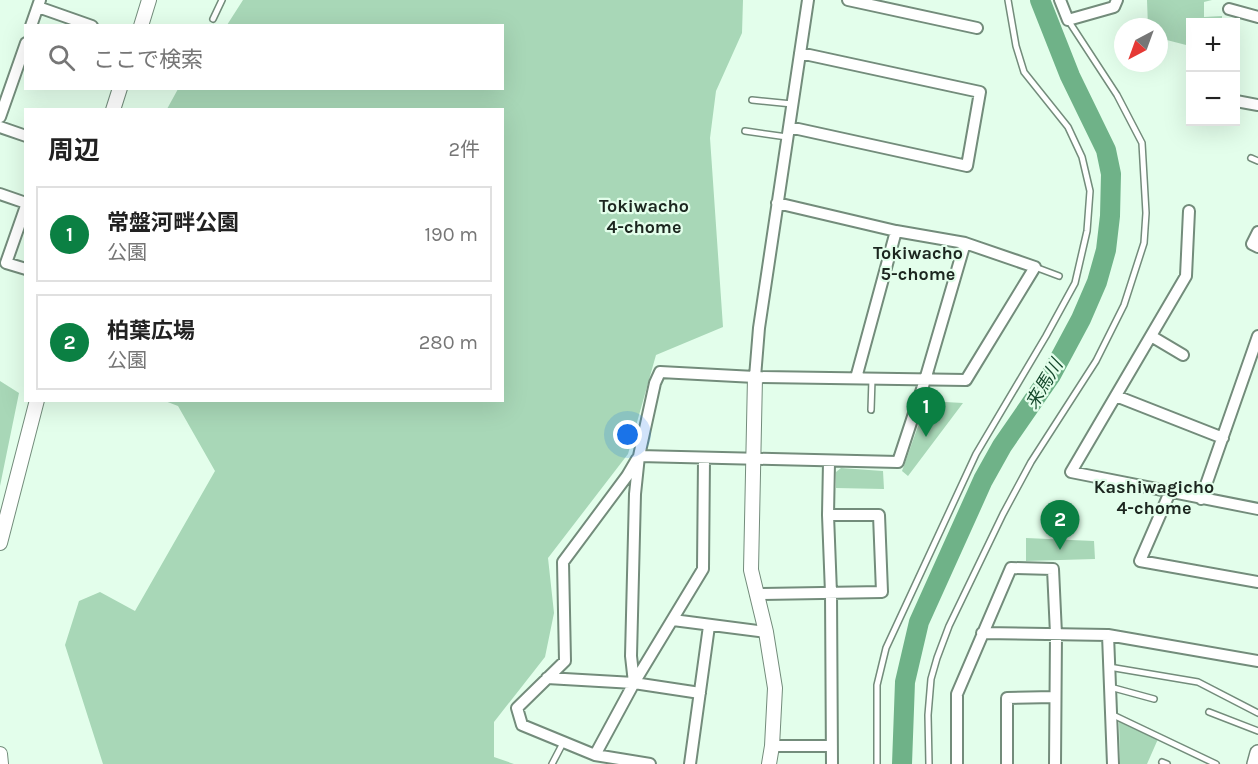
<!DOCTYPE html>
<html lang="ja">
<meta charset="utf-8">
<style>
body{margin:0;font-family:Karla,"Noto Sans JP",sans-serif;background:#f2f2f2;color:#222}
.controls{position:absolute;right:18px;top:18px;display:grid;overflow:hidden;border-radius:0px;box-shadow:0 6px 24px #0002}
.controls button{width:54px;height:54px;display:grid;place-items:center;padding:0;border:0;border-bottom:2px solid #e0e0e0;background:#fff;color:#222;font:30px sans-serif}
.compass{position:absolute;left:1114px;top:18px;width:54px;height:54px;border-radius:50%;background:#fff;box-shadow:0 6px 24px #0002;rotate:221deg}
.you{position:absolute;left:628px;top:435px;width:21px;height:21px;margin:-15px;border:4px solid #fff;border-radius:50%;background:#1a73e8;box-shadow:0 0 0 9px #1a73e833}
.badge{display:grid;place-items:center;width:39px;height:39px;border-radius:50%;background:#0b8043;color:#fff;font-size:20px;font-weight:700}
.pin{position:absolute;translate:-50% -50px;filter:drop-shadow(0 2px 3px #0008)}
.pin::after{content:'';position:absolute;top:32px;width:21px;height:18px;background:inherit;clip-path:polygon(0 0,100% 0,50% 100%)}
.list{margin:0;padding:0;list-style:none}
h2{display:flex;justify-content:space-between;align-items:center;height:78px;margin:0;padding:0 24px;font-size:26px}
h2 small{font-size:20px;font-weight:400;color:#767676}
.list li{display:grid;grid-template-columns:39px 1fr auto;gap:18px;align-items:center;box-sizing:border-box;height:96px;margin:0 12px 12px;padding:0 12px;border:2px solid #e0e0e0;border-radius:0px}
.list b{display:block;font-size:22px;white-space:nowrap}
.list p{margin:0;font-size:20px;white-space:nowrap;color:#767676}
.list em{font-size:20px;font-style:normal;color:#767676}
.icon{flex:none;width:33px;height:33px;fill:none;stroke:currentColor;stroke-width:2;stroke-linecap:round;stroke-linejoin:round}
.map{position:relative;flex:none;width:1258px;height:764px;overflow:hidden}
.search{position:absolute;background:#fff;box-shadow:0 6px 24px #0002;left:24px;top:24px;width:480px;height:66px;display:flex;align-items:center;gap:15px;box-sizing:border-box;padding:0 21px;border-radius:0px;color:#767676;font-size:22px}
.panel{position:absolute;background:#fff;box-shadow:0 6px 24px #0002;left:24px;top:108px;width:480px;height:294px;border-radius:0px}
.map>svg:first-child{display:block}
</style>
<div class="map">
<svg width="1258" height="764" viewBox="0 0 1258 764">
<rect width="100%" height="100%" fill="#e3feeb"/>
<path fill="#a8d7b7" d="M 243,0 L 743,0 L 742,33 L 716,91 L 710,138 L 723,327 L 656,355 L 628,454 L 548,558 L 554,613 L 545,657 L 494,722 L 494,757 L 514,764 L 103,764 L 65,645 L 79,601 L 100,592 L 135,611 L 215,471 L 178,406 L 165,401 L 502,400 L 502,110 L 167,109 L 178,89 L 502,88 L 502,26 L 227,25 Z
M 1147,0 L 1212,0 L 1204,2 L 1204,17 L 1222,16 L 1222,22 L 1190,22 L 1190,46 L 1159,38 L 1159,27 L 1148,27 Z
M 0,381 L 19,393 L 0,486 Z
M 927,401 L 963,403 L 908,476 L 902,471 Z
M 841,468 L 883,471 L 884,489 L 836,488 L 836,472 Z
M 1026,538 L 1094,541 L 1095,559 L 1026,561 Z
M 1119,721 L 1158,739 L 1147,764 L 1120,764 Z"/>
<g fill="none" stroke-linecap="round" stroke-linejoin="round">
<path stroke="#6fb288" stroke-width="20" d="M 902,764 L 905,682 L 919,622 L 983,480 L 1002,446 L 1051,375 L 1081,319 L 1097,282 L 1106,250 L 1110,216 L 1111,174 L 1106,150 L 1070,76 L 1040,0"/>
<g stroke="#738c7b" stroke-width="8">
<path id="service" d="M 213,19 L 222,0
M 752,100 L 792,104
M 745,131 L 787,137
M 1251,158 L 1258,161
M 1035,267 L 1059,276
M 871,410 L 872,379
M 1109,667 L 1198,682 L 1258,713
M 1110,687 L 1154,699
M 1209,712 L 1258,731
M 1111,714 L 1216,764
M 1162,762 L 1167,764
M 552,764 L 563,743
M 877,764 L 877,685 L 886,648 L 976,454 L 1046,336 L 1075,283 L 1087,231 L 1090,191 L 1082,157 L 1068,127 L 1024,72 L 1016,46 L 1008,0
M 929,764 L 928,715 L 931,679 L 937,658 L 949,626 L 1003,514 L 1031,462 L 1096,361 L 1124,305 L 1144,243 L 1146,213 L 1142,143 L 1117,95 L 1068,20"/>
</g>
<g stroke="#738c7b" stroke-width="14">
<path id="minor" d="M 848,0 L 977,28
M 1060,0 L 1068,20 L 1114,7 L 1117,0
M 38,7 L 92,26
M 1229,9 L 1258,17
M 31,26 L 40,0
M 1236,101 L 1258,105
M 0,117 L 26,43
M 0,127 L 26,136
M 789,127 L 967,166 L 980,92 L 800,53
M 0,194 L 26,203
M 26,206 L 6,263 L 26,269
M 1189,211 L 1186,276 L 1071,472 L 1258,509
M 1258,232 L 1252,244 L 1258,247
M 1151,336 L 1183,355
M 755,377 L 759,328 L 808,0
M 856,378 L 896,231
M 1116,396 L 1223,438
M 639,456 L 898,462 L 925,380 L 965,243
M 829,462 L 828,515 L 831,593 L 832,764
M 1170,492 L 1140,561 L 1258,582
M 1201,499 L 1258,336
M 756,594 L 882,592 L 879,515 L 828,515
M 673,620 L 766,632
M 982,633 L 1108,635 L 1258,661
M 1108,635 L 1113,764
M 547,678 L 634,683 L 700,693
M 634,683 L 631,656 L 635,494 L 639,456 L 655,383 L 660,372 L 755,377 L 966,380 L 1035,267 L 965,243 L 896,231 L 777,203
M 772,746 L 832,746
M 595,755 L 522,725 L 517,708 L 565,661 L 563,562 L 627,476 L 637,459
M 650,764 L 595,755 L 634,683 L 703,569 L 704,459
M 690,764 L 709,626
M 957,764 L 957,694 L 1011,568 L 1053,569 L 1056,634 L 1055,764
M 1007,764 L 1007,698 L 1054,697"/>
</g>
<g stroke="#738c7b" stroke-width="16">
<path id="tertiary" d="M 141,26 L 149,0
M 113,110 L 120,88
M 755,377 L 751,570 L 766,632 L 775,688 L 772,746 L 769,764
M 0,543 L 37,400
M 0,754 L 1,764"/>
</g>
<g stroke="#738c7b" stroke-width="18">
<path id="secondary" d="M 1255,764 L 1258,753"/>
</g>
<use href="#service" stroke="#fff" stroke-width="5"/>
<use href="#minor" stroke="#fff" stroke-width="10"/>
<use href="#tertiary" stroke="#fff" stroke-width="14"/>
<use href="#secondary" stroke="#fff" stroke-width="15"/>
</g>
<g text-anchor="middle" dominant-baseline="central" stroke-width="4.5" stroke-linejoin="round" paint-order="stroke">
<g font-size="18" font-weight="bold" fill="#1c261f" stroke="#e3feeb">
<text x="644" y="206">Tokiwacho<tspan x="644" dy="21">4-chome</tspan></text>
<text x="918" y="253">Tokiwacho<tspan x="918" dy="21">5-chome</tspan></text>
<text x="1154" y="487">Kashiwagicho<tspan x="1154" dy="21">4-chome</tspan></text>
</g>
<g font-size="18" font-style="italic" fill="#15482c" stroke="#e3feeb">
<text transform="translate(1044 384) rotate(-59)">来馬川</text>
</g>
</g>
</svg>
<div class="controls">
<button>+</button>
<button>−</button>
</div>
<svg class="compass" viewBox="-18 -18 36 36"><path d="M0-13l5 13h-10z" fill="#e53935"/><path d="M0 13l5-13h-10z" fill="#767676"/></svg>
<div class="you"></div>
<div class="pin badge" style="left:926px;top:437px">1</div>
<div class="pin badge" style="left:1060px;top:550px">2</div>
<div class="search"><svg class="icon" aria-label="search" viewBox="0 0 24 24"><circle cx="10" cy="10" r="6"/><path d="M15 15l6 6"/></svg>ここで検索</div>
<section class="panel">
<h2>周辺<small>2件</small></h2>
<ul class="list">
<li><span class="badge">1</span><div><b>常盤河畔公園</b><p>公園</p></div><em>190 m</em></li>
<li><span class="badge">2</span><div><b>柏葉広場</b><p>公園</p></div><em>280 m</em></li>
</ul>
</section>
</div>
